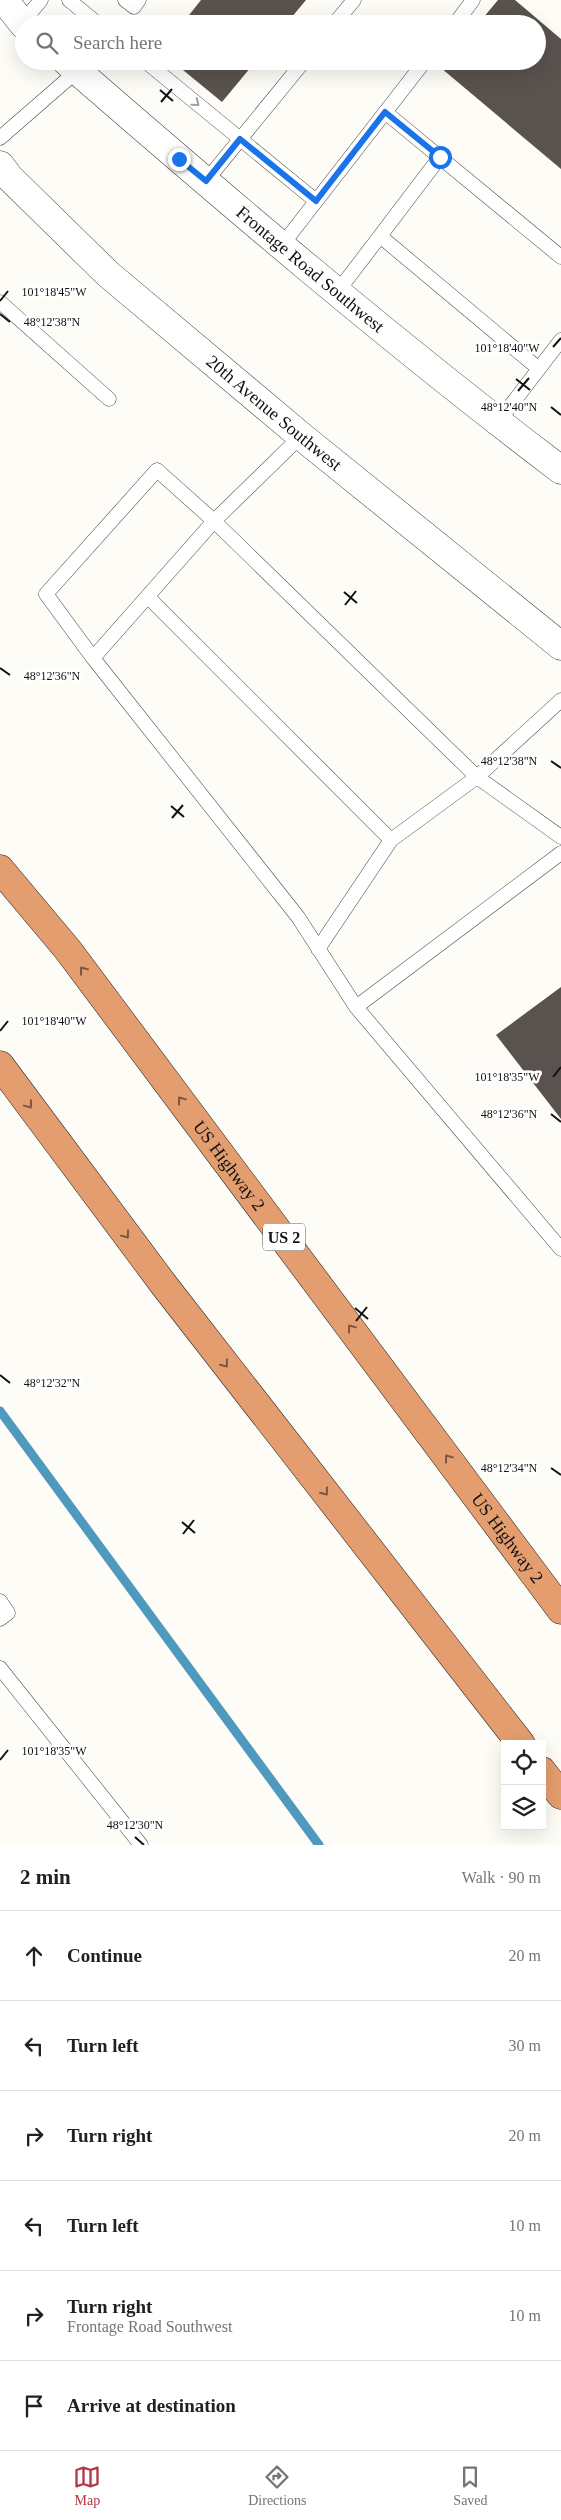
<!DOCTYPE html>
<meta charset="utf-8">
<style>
body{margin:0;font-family:Georgia,serif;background:#f2f2f2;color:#202124}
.controls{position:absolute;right:15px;bottom:15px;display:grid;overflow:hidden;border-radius:0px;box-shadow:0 5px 20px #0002}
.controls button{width:45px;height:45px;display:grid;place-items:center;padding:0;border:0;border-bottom:1px solid #e0e0e0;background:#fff;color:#202124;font:25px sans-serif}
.stop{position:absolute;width:15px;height:15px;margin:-11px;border:4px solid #1a73e8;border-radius:50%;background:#fff}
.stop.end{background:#1a73e8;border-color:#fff;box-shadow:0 1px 5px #0008}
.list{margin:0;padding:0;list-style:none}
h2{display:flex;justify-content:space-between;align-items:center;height:65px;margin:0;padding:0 20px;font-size:21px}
h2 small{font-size:16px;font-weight:400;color:#757577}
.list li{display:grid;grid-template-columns:32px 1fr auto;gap:15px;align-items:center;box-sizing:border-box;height:90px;padding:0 20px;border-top:1px solid #e0e0e0}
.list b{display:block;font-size:19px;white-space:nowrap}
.list p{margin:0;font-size:16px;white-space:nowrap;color:#757577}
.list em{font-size:16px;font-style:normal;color:#757577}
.icon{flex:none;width:28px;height:28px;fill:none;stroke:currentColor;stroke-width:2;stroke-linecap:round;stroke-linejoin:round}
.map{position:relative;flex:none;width:561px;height:1845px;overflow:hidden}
.search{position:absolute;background:#fff;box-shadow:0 5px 20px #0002;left:15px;right:15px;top:15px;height:55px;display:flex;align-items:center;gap:12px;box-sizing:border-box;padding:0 18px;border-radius:28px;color:#757577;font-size:19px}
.sheet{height:605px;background:#fff}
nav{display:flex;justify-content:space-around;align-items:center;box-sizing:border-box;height:70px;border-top:1px solid #e0e0e0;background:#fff;font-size:14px;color:#757577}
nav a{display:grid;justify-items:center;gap:2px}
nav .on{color:#b33745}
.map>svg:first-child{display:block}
</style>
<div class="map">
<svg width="561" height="1845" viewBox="0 0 561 1845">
<rect width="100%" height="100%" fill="#fefcf6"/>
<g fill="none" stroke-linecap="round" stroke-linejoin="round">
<path stroke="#4f99bf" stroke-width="9" d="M 0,1411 L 319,1845"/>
</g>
<path fill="#59524e" d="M 201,0 L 306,0 L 286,24 L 182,24 Z
M 498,0 L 515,0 L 561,39 L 561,169 L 441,68 L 447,61 L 537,61 L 537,24 L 478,24 Z
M 172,61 L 256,61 L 222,102 Z
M 561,987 L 561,1119 L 496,1035 Z"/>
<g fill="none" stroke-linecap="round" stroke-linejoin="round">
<g stroke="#444" stroke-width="15">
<path id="service" d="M 69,0 L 98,24
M 125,0 L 134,7 L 139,0
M 22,23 L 41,0
M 334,24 L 354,0
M 455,24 L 473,0
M 145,61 L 316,201
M 385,112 L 561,257
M 0,138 L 77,71
M 440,157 L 380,236 L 539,369
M 206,181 L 304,61
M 282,245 L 425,61
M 338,291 L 380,236
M 0,302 L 109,399
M 498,422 L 561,340
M 301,436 L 214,521 L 477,777 L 561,837
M 148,597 L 391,840 L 318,949
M 93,658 L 46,594 L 157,470 L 214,521 L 93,658 L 298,917 L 356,1007 L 561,1249
M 391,840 L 477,777 L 561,700
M 356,1007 L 561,853
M 0,1601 L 8,1613 L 0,1619
M 0,1668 L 141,1845"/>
</g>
<g stroke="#444" stroke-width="29">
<g id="minor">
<path d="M 4,0 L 24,25"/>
<path id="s1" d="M 66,61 C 227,201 391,341 561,470"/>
</g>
</g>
<g stroke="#444" stroke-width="29">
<g id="tertiary">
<path id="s2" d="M 0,165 L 9,177 L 108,274 L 301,436 L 561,646"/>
</g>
</g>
<g stroke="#222" stroke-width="29">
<g id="motorway">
<path id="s3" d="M 0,869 L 68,950 L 561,1610"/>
<path d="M 0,1065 L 164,1285 L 521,1744"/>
<path d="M 542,1771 L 561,1795"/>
</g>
</g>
<use href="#service" stroke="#fff" stroke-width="14"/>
<use href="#minor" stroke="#fff" stroke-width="28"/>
<use href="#tertiary" stroke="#fff" stroke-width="28"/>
<use href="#motorway" stroke="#e49d6e" stroke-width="28"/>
</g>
<defs><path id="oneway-chevron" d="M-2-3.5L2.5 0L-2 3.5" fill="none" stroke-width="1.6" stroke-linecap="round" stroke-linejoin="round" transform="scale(1.25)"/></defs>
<use stroke="#a0a0a0" href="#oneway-chevron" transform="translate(196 103) rotate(39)"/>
<g stroke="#7a5740">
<use href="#oneway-chevron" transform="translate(83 970) rotate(-127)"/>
<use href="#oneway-chevron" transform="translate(181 1100) rotate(-127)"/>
<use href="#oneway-chevron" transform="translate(29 1105) rotate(53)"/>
<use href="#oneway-chevron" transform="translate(126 1235) rotate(53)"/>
<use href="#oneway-chevron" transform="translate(351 1328) rotate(-127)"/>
<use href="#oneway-chevron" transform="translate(225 1364) rotate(52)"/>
<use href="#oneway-chevron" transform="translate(448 1458) rotate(-127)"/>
<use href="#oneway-chevron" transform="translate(325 1492) rotate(52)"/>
</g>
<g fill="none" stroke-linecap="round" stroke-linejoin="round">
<path stroke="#1a73e8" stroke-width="6" d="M 179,159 L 206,181 L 240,139 L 316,201 L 385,112 L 440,157"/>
</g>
<path fill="none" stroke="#111" stroke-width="2" d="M 160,90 L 173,101M 161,102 L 172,89M 0,301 L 8,291M 0,314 L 10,322M 553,347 L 561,338M 516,379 L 530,390M 518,391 L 529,378M 551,407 L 561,415M 344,592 L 357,603M 345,605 L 356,591M 0,668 L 10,675M 551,761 L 561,768M 171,806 L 184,817M 172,818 L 183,805M 0,1031 L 8,1021M 553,1077 L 561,1067M 551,1114 L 561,1122M 355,1308 L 368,1319M 356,1321 L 367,1307M 0,1375 L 10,1383M 551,1468 L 561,1475M 182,1522 L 195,1533M 183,1534 L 194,1520M 0,1760 L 8,1750M 135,1837 L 144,1845"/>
<g text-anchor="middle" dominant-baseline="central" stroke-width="5" stroke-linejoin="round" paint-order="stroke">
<rect fill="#fff" stroke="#585858" stroke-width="1" x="263" y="1223.5" width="42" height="27" rx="4"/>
<g font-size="16" font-weight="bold" fill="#111">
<text x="284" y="1237">US 2</text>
</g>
<g font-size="18" fill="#111" stroke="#fff">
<text stroke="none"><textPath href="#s1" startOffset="321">Frontage Road Southwest</textPath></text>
<text stroke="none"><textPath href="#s2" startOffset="370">20th Avenue Southwest</textPath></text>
<text stroke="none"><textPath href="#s3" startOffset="375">US Highway 2</textPath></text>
<text stroke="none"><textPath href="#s3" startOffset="840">US Highway 2</textPath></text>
</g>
</g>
<g font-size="12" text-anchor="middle" fill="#111" stroke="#fff" stroke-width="5" stroke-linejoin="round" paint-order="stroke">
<text x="54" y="296">101°18'45"W</text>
<text x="52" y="326">48°12'38"N</text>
<text x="507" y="352">101°18'40"W</text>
<text x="509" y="411">48°12'40"N</text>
<text x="52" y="680">48°12'36"N</text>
<text x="509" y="765">48°12'38"N</text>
<text x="54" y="1025">101°18'40"W</text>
<text x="507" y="1081">101°18'35"W</text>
<text x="509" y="1118">48°12'36"N</text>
<text x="52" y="1387">48°12'32"N</text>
<text x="509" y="1472">48°12'34"N</text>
<text x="54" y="1755">101°18'35"W</text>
<text x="135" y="1829">48°12'30"N</text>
</g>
</svg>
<div class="controls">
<button><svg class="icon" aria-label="locate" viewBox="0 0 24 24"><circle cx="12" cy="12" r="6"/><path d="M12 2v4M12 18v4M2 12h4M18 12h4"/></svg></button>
<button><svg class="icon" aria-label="layers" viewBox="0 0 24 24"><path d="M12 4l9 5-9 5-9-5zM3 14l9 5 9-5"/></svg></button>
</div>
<div class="stop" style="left:440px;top:157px"></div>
<div class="stop end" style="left:179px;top:159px"></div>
<div class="search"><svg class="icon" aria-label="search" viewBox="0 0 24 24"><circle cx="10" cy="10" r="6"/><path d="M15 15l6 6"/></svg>Search here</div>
</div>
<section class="sheet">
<h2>2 min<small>Walk · 90 m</small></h2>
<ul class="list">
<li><svg class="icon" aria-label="ahead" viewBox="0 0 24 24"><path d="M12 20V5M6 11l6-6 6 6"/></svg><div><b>Continue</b></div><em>20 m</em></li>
<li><svg class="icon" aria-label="left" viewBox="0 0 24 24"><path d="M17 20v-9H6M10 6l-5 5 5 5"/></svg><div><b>Turn left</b></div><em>30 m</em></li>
<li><svg class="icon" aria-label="right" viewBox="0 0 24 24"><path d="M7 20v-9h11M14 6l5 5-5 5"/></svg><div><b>Turn right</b></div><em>20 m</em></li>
<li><svg class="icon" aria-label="left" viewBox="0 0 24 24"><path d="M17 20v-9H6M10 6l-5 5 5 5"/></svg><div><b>Turn left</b></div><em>10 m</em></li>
<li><svg class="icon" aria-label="right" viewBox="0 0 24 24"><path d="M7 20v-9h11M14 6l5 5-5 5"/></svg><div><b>Turn right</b><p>Frontage Road Southwest</p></div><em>10 m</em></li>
<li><svg class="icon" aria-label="arrive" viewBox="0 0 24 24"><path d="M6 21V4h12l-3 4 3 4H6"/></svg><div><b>Arrive at destination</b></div></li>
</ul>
</section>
<nav>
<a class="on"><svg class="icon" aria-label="map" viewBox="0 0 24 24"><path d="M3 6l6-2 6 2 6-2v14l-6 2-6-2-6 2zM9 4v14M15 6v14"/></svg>Map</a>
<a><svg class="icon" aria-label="directions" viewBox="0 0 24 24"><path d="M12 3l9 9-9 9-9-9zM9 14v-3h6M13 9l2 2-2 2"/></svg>Directions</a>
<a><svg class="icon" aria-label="saved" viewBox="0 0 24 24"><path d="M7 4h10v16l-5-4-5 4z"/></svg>Saved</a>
</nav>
